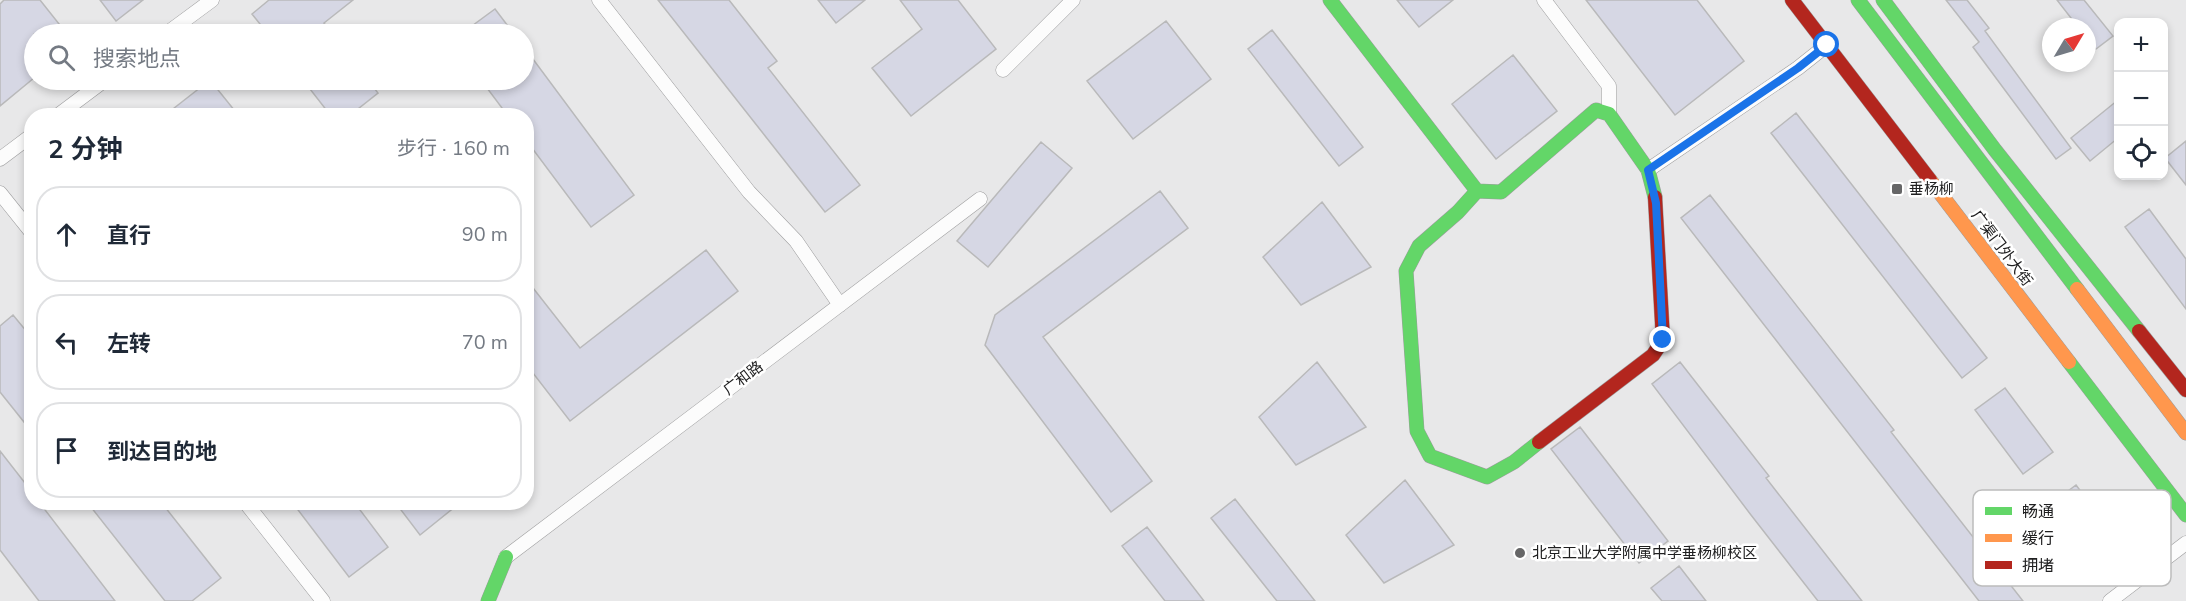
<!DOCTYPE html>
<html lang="zh">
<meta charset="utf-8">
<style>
body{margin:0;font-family:"Nunito Sans","Noto Sans SC",sans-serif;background:#f2f2f3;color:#1f2937}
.controls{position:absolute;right:18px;top:18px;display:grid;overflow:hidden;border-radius:12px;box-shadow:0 3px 9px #0003}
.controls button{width:54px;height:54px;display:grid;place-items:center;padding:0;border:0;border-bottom:2px solid #e0e1e3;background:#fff;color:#1f2937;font:30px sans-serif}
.compass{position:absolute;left:2042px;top:18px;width:54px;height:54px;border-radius:50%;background:#fff;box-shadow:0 3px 9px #0003;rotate:52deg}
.stop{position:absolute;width:18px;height:18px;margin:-14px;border:4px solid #1a73e8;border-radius:50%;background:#fff}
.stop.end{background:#1a73e8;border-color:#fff;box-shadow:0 2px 6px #0008}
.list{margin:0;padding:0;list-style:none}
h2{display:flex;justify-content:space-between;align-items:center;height:78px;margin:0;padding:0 24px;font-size:26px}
h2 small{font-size:20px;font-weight:400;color:#747a83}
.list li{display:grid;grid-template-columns:39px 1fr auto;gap:18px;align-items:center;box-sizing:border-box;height:96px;margin:0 12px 12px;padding:0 12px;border:2px solid #e0e1e3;border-radius:24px}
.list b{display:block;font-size:22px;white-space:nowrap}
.list em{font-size:20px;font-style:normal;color:#747a83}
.icon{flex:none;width:33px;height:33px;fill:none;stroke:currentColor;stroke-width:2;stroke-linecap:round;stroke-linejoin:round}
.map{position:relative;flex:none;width:2186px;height:601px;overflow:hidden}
.search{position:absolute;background:#fff;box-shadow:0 3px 9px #0003;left:24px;top:24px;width:510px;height:66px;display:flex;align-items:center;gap:15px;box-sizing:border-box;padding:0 21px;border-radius:33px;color:#747a83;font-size:22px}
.panel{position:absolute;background:#fff;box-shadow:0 3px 9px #0003;left:24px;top:108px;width:510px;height:402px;border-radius:24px}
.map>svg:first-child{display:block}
</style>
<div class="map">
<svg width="2186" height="601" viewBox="0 0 2186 601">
<rect width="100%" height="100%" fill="#e8e8e9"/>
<path fill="#d6d7e4" stroke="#b9b9ba" stroke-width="1.5" d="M 4,0 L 40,0 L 67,34 L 34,34 L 34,78 L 0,106 L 0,4 Z
M 100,0 L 143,0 L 116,21 Z
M 269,0 L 353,0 L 324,23 L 333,34 L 268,34 L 252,14 Z
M 658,0 L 729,0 L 777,61 L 768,68 L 860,185 L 825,212 Z
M 818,0 L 865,0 L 836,23 Z
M 900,0 L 958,0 L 996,49 L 911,116 L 872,68 L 922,29 Z
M 1397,0 L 1453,0 L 1419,27 Z
M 1586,0 L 1697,0 L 1744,61 L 1675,115 Z
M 1946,0 L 1967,0 L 1989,28 L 1985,31 L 2071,148 L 2056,159 L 1973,47 L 1979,42 Z
M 2057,0 L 2084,0 L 2113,36 L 2096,49 L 2087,38 L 2087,27 L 2078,27 Z
M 495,9 L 514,34 L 461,34 Z
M 1166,21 L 1211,79 L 1133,139 L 1087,81 Z
M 1272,30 L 1363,147 L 1339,166 L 1248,49 Z
M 524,47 L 634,195 L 591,227 L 526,140 L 526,116 L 508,116 L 481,80 L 524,80 Z
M 1513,55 L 1557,111 L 1496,159 L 1452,104 Z
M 210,80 L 239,116 L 164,116 Z
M 303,80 L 368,80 L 378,93 L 349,116 L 331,116 Z
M 2118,100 L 2118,138 L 2090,161 L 2071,138 Z
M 1796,113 L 1987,358 L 1962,378 L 1771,133 Z
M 2186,141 L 2186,185 L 2165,158 Z
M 1041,142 L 1072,168 L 988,267 L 957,241 Z
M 1160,191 L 1188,228 L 1043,337 L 1152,481 L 1111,512 L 985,345 L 995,315 Z
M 1710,195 L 1894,430 L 1891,432 L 2023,601 L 1979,601 L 1681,218 Z
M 1322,202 L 1371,267 L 1301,305 L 1263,257 Z
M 2149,209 L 2186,259 L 2186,309 L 2125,227 Z
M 706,250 L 738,291 L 570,421 L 526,364 L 526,279 L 580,348 Z
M 13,315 L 32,338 L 32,432 L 0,392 L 0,326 Z
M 1317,362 L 1366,427 L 1296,465 L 1259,417 Z
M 1680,362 L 1769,476 L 1766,478 L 1862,601 L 1818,601 L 1751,515 L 1652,384 Z
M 2005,388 L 2053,452 L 2023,474 L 1975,410 Z
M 1580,427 L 1668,541 L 1639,563 L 1551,449 Z
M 0,451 L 32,492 L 32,502 L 39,502 L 115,601 L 39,601 L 0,550 Z
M 1405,480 L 1454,545 L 1384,583 L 1346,535 Z
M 2076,485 L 2121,545 L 2093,566 L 2047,507 Z
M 1235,499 L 1315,601 L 1277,601 L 1211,518 Z
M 87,502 L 161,502 L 221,578 L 192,601 L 165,601 Z
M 292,502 L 354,502 L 388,547 L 349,577 Z
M 395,502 L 461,502 L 420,535 Z
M 1147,527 L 1204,601 L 1165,601 L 1122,546 Z
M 1679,566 L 1706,601 L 1662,601 L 1651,588 Z"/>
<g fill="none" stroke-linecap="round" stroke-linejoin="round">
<g stroke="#9d9d9e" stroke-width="15">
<path id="street" d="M 599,0 L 749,192 L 796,241 L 840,305
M 1544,0 L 1609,86 L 1609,114
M 166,34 L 212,0
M 1003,70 L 1073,0
M 57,116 L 105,80
M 0,159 L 32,135
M 1648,170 L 1798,68 L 1827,45
M 0,193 L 32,233
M 245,502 L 323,601
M 506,557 L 980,199
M 2110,601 L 2186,543"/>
</g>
<g stroke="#9d9d9e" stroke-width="15">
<path id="fast" d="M 1330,0 L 1477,191 L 1501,192 L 1596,110 L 1609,114 L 1648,170 L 1655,197
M 1858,0 L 2077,289
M 1883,0 L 1995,150 L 2139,331
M 1477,191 L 1458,212 L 1419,246 L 1406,271 L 1417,431 L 1430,456 L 1487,477 L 1514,462 L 1539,442
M 2069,362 L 2186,515
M 488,601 L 506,557"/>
</g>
<g stroke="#9d9d9e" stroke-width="15">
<path id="slow" d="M 1930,180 L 2069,362
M 2077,289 L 2186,433"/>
</g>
<g stroke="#9d9d9e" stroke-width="15">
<path id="jam" d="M 1792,0 L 1930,180
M 2139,331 L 2186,390
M 1539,442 L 1653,355 L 1663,340 L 1655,197"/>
</g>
<use href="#street" stroke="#fcfcfc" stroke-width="14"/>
<use href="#fast" stroke="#63d668" stroke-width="14"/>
<use href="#slow" stroke="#ff974d" stroke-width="14"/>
<use href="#jam" stroke="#b3261e" stroke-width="14"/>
</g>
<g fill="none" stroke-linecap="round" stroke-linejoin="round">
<path stroke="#1a73e8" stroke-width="8" d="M 1663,340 L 1656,203 L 1648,170 L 1798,68 L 1827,45"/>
</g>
<g fill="#666667" stroke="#fff" stroke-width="2">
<rect x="1891" y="183" width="12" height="12" rx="3"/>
<circle cx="1520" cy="553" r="6"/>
</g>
<g text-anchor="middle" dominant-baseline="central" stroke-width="5" stroke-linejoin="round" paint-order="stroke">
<g font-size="15" fill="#202021" stroke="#fff" text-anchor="start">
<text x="1909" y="189">垂杨柳</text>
<text x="1532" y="553">北京工业大学附属中学垂杨柳校区</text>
</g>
<g font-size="15" fill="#202021" stroke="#fff">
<text transform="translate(2002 248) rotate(53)">广渠门外大街</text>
<text transform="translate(743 378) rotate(-37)">广和路</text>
</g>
</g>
<rect x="1973" y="490" width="198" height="96" rx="9" fill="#fff" stroke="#bcbcbc" stroke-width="1.5"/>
<rect x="1985" y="507" width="27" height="8" fill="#63d668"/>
<rect x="1985" y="534" width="27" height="8" fill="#ff974d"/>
<rect x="1985" y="561" width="27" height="8" fill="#b3261e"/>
<g font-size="16" fill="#202021">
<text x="2022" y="517">畅通</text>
<text x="2022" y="544">缓行</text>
<text x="2022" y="571">拥堵</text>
</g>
</svg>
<div class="controls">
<button>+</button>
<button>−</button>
<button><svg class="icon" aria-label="locate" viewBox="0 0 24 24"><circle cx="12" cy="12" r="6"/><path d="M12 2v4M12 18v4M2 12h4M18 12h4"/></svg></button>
</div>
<svg class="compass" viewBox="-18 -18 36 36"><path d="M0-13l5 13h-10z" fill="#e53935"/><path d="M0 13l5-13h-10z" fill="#747a83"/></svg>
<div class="stop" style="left:1827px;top:45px"></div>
<div class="stop end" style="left:1663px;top:340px"></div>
<div class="search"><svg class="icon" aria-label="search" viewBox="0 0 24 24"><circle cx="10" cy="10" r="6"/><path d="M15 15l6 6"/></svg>搜索地点</div>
<section class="panel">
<h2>2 分钟<small>步行 · 160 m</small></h2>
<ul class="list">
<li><svg class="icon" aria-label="ahead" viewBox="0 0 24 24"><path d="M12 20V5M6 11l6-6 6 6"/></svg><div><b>直行</b></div><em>90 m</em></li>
<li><svg class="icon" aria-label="left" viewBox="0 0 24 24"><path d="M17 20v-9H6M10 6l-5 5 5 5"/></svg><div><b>左转</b></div><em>70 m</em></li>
<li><svg class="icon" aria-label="arrive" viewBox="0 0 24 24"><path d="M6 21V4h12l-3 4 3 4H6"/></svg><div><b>到达目的地</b></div></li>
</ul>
</section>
</div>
